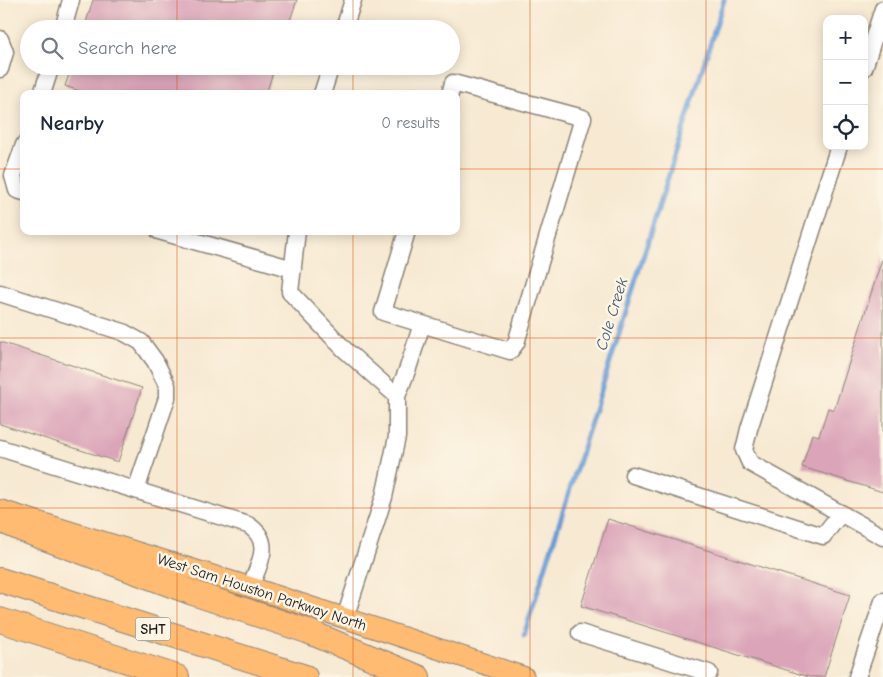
<!DOCTYPE html>
<meta charset="utf-8">
<style>
body{margin:0;font-family:"Comic Neue",sans-serif;background:#f6f6f7;color:#1f2937}
.controls{position:absolute;right:15px;top:15px;display:grid;overflow:hidden;border-radius:10px;box-shadow:0 2px 12px #0003}
.controls button{width:45px;height:45px;display:grid;place-items:center;padding:0;border:0;border-bottom:1px solid #e0e1e3;background:#fff;color:#1f2937;font:25px sans-serif}
.list{margin:0;padding:0;list-style:none}
h2{display:flex;justify-content:space-between;align-items:center;height:65px;margin:0;padding:0 20px;font-size:21px}
h2 small{font-size:16px;font-weight:400;color:#747a83}
.icon{flex:none;width:28px;height:28px;fill:none;stroke:currentColor;stroke-width:2;stroke-linecap:round;stroke-linejoin:round}
.map{position:relative;flex:none;width:883px;height:677px;overflow:hidden}
.search{position:absolute;background:#fff;box-shadow:0 2px 12px #0003;left:20px;top:20px;width:440px;height:55px;display:flex;align-items:center;gap:12px;box-sizing:border-box;padding:0 18px;border-radius:28px;color:#747a83;font-size:19px}
.panel{position:absolute;background:#fff;box-shadow:0 2px 12px #0003;left:20px;top:90px;width:440px;height:145px;border-radius:10px}
.map>svg:first-child{display:block}
</style>
<div class="map">
<svg width="883" height="677" viewBox="0 0 883 677">
<rect width="100%" height="100%" fill="#fcf5e5"/>
<filter id="ink" filterUnits="userSpaceOnUse"><feTurbulence type="fractalNoise" baseFrequency=".02" numOctaves="2"/><feDisplacementMap in="SourceGraphic" scale="10" xChannelSelector="R" yChannelSelector="G"/><feConvolveMatrix kernelMatrix="1 2 1 2 8 2 1 2 1" color-interpolation-filters="sRGB"/></filter>
<filter id="wash" filterUnits="userSpaceOnUse"><feTurbulence type="fractalNoise" baseFrequency=".0096" numOctaves="4" result="noise"/><feDisplacementMap in="SourceGraphic" scale="20" xChannelSelector="R" yChannelSelector="G"/><feGaussianBlur stdDeviation="1.12" result="paint"/><feColorMatrix in="noise" values="0 0 0 0 0 0 0 0 0 0 0 0 0 0 0 0 0 1.4 0 .05"/><feComposite in="paint" operator="in"/></filter>
<g filter="url(#wash)">
<rect width="100%" height="100%" fill="#f7e9d2"/>
<g fill="none" stroke-linecap="round" stroke-linejoin="round">
<path stroke="#6b9dd6" stroke-width="5" d="M 524,635 L 724,0"/>
</g>
<g id="blocks">
<path fill="#dba4b9" d="M 93,0 L 297,0 L 287,29 L 84,29 Z
M 72,66 L 275,66 L 266,94 L 88,94 L 65,86 Z
M 883,256 L 883,492 L 802,467 L 812,434 L 819,436 L 828,408 L 834,410 Z
M 0,342 L 142,388 L 118,462 L 0,424 Z
M 608,519 L 850,595 L 824,677 L 809,677 L 581,606 Z"/>
</g>
</g>
<g filter="url(#ink)">
<use href="#blocks" fill-opacity="0" stroke="#8a8277" stroke-width="1"/>
<g fill="none" stroke-linecap="round" stroke-linejoin="round">
<g stroke="#8a8277" stroke-width="19">
<path id="minor" d="M 63,29 L 71,0
M 344,29 L 353,0
M 0,39 L 5,52 L 0,69
M 864,68 L 883,9
M 42,94 L 51,66
M 322,94 L 331,66
M 24,145 L 13,176 L 17,190 L 24,192
M 839,146 L 749,429 L 744,450 L 750,463 L 883,537
M 159,231 L 293,269
M 297,231 L 290,292 L 344,349 L 397,396
M 407,231 L 383,312 L 510,351 L 516,343 L 583,118 L 453,83 L 450,94
M 0,293 L 123,332 L 141,342 L 155,361 L 167,385 L 167,398 L 136,490
M 0,448 L 248,525 C 274,541 259,565 250,587
M 633,475 L 823,536 L 841,513
M 345,618 L 384,497 L 397,437 L 397,396 L 408,368 L 422,324
M 580,633 L 709,673
M 857,677 L 883,601"/>
</g>
<g stroke="#8a8277" stroke-width="22">
<path id="major" d="M 0,510 L 250,587 L 524,677"/>
</g>
<g stroke="#8a8277" stroke-width="26">
<path id="highway" d="M 0,520 L 23,530 L 193,593 L 307,631 L 418,677
M 0,580 L 305,677
M 0,620 L 177,677"/>
</g>
<use href="#minor" stroke="#fff" stroke-width="16"/>
<use href="#major" stroke="#febb71" stroke-width="20"/>
<use href="#highway" stroke="#febb71" stroke-width="24"/>
</g>
</g>
<path fill="none" stroke="#de560d" stroke-width="1" stroke-opacity="0.55" d="M 177,0 L 177,29M 353,0 L 353,29M 530,0 L 530,677M 706,0 L 706,677M 177,66 L 177,94M 353,66 L 353,94M 0,169 L 24,169M 456,169 L 883,169M 177,231 L 177,677M 353,231 L 353,677M 0,338 L 883,338M 0,508 L 883,508"/>
<g text-anchor="middle" dominant-baseline="central" stroke-width="5" stroke-linejoin="round" paint-order="stroke">
<rect fill="#fcf5e5" stroke="#5f5d58" stroke-width="1" x="135.5" y="617.5" width="35" height="23" rx="4"/>
<g font-size="14" font-weight="bold" fill="#1c1c1c">
<text x="153" y="629">SHT</text>
</g>
<g font-size="15" fill="#1c1c1c" stroke="#fcf5e5">
<text transform="translate(262 592) rotate(18)">West Sam Houston Parkway North</text>
</g>
<g font-size="16" font-style="italic" fill="#405670" stroke="#fcf5e5">
<text transform="translate(612 314) rotate(-73)">Cole Creek</text>
</g>
</g>
</svg>
<div class="controls">
<button>+</button>
<button>−</button>
<button><svg class="icon" aria-label="locate" viewBox="0 0 24 24"><circle cx="12" cy="12" r="6"/><path d="M12 2v4M12 18v4M2 12h4M18 12h4"/></svg></button>
</div>
<div class="search"><svg class="icon" aria-label="search" viewBox="0 0 24 24"><circle cx="10" cy="10" r="6"/><path d="M15 15l6 6"/></svg>Search here</div>
<section class="panel">
<h2>Nearby<small>0 results</small></h2>
<ul class="list">
</ul>
</section>
</div>
